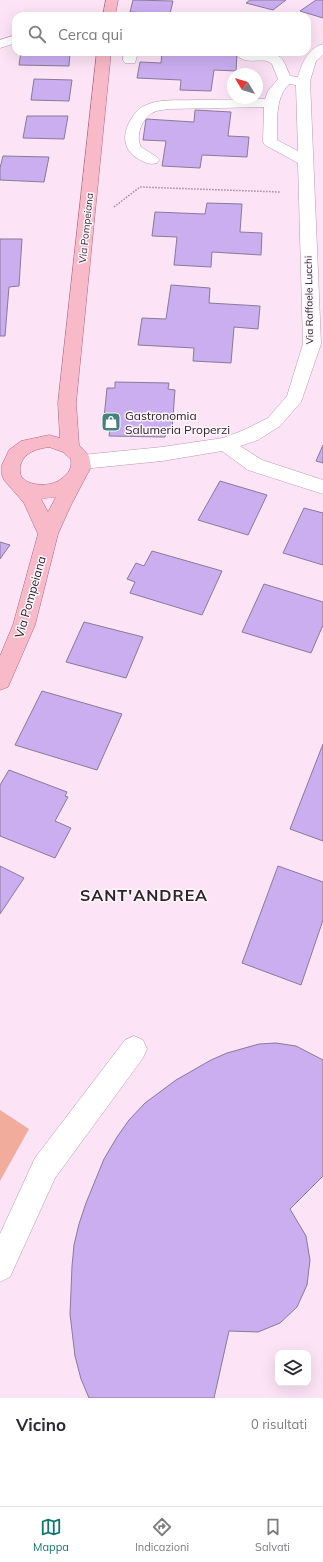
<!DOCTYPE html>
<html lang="it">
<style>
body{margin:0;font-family:Mulish,sans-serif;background:#f2f2f3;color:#2b2b33}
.controls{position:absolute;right:12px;bottom:12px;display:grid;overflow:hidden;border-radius:8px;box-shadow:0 4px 16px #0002}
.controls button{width:36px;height:36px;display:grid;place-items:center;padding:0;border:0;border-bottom:1px solid #e1e1e2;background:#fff;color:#2b2b33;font:20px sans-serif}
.compass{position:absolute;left:227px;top:68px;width:36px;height:36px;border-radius:50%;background:#fff;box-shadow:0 4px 16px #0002;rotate:308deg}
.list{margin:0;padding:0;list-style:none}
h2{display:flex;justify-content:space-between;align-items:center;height:52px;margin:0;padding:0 16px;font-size:17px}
h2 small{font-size:13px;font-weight:400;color:#7c7c81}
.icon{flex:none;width:22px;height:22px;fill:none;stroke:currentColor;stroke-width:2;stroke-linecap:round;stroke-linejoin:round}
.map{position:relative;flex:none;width:323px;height:1398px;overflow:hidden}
.search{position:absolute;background:#fff;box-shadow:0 4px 16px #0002;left:12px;right:12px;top:12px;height:44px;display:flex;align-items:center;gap:10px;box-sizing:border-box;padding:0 14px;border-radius:12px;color:#7c7c81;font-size:15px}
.sheet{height:108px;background:#fff}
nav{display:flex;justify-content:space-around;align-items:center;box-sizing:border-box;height:56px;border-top:1px solid #e1e1e2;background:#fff;font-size:11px;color:#7c7c81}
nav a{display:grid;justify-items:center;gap:2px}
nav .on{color:#0f766e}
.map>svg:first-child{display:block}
</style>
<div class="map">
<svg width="323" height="1398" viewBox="0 0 323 1398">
<rect width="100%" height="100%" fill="#fce3f6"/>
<path fill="#f2ac9b" d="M 0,1110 L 29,1129 L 0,1181 Z"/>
<path fill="#caaef0" stroke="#877b98" d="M 133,0 L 173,1 L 170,14 L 130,12 Z
M 250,0 L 286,0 L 273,10 L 246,3 Z
M 316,0 L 323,0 L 323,18 L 300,11 Z
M 50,13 L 83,13 L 83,16 L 49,16 Z
M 21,52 L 70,52 L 69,66 L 19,65 Z
M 162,52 L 237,54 L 236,71 L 214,70 L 211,91 L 180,90 L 181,80 L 137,78 L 140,62 L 161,63 Z
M 34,79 L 72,80 L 69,101 L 31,100 Z
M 195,110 L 231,112 L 228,136 L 249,137 L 247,157 L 202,155 L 200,168 L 162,166 L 166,141 L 143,140 L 146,119 L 194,122 Z
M 27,116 L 68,116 L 64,139 L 23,138 Z
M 3,156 L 49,157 L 44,182 L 0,180 L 0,168 Z
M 207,203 L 242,204 L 240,232 L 262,233 L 261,255 L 212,252 L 211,267 L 174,265 L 177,237 L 152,236 L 155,212 L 205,214 Z
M 0,239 L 22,239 L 19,286 L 9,287 L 5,336 L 0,336 Z
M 171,285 L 210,288 L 209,303 L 260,306 L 258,329 L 234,327 L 231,363 L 193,361 L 194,348 L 138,345 L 142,318 L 166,319 Z
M 115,382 L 169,383 L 168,389 L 175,390 L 172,430 L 166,430 L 165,437 L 109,436 L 110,429 L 103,428 L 107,388 L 115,388 Z
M 323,445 L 323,463 L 316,461 Z
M 220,481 L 267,495 L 248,535 L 198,520 Z
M 304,508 L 323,513 L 323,565 L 283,553 Z
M 0,542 L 10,545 L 0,559 Z
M 152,551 L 222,571 L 202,615 L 130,593 L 135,582 L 127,579 L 136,563 L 144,566 Z
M 264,584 L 323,602 L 323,625 L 311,653 L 242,632 Z
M 84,622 L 143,637 L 126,678 L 66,662 Z
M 42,691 L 122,714 L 97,770 L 15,745 Z
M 323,744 L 323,841 L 290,829 Z
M 9,770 L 67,792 L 65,796 L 68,797 L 55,821 L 71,828 L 55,858 L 0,836 L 0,785 Z
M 0,866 L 24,878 L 0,914 Z
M 278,866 L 323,882 L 323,920 L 301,985 L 242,963 Z
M 276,1043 L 296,1046 L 323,1060 L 323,1176 L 290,1209 L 306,1236 L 310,1260 L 307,1285 L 297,1307 L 280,1323 L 258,1332 L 229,1331 L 214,1398 L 89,1398 L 81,1379 L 75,1356 L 70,1314 L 72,1266 L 74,1245 L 79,1224 L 86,1203 L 104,1159 L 117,1137 L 129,1120 L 145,1103 L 176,1080 L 211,1060 L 227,1053 L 259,1044 Z"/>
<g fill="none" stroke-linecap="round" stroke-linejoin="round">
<g stroke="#b89ab1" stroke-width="1">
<path id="minor" d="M 16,35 L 16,43 L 0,48 L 0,40 Z
M 323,44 L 323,55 L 316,61 L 310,81 L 321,344 L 301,402 L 280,426 L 258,440 L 240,446 L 262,460 L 323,480 L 323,494 L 248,470 L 222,451 L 162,461 L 82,469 L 75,467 L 73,462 L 75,457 L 82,455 L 162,447 L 223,438 L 244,430 L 268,418 L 287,396 L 303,344 L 298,163 L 265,145 L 263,142 L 264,107 L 168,109 C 163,110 157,110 152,113 C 142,119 135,136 141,147 L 157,157 L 159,160 L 157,163 C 150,165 146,163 140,160 C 121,150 122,132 133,116 C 136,112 139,108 144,106 C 159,98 179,101 195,100 C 218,100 242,99 265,99 L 268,91 L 278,79 L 272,64 L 267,61 C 256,59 243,65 234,52 C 242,52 249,53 256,53 C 280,53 281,53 290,76 L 298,77 C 302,63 308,48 323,44 ZM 289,84 L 296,85 L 298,151 L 277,140 C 278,120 274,100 289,84 Z
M 124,52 L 138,52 L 135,63 L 125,63 L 123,60 Z
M 134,1036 L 143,1040 L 147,1049 L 143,1058 L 55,1178 L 10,1277 L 0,1282 L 0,1234 L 35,1158 L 125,1040 Z"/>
</g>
<g stroke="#ae667a" stroke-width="1">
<path id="major" d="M 106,0 L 118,0 L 115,16 L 103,16 Z
M 97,52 L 111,52 L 76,403 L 79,445 L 89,456 L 91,467 L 71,505 L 58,534 L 35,625 L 8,687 L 0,690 L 0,656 L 13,625 L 38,534 L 24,503 L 4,480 L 2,475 L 2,465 L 9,450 L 21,441 L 49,435 L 60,438 L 58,403 ZM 49,447 L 63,452 L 71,459 C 72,469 69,473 61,479 C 52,487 28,487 21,476 C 20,473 20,469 20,467 C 23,452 37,449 49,447 ZM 56,497 L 48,512 L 41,499 Z"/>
</g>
<path stroke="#9f8c9b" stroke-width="1.5" stroke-dasharray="1.5 1.5" stroke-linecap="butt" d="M 114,207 L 140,187 L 280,192"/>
<use href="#minor" fill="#fff" fill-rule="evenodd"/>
<use href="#major" fill="#f8b9c9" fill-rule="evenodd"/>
</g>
<defs>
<g id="shop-square" transform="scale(1)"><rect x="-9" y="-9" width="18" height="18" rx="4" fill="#3f857a" stroke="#fdf7fc"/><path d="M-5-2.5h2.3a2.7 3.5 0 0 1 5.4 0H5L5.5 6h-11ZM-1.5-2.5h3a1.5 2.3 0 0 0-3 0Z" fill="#fff"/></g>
</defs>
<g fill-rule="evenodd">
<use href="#shop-square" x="111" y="422"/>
</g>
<g text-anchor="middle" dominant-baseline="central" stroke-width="3" stroke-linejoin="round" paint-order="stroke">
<g font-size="10" fill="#2e222b" stroke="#fdf7fc">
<text transform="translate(86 228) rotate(-84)">Via Pompeiana</text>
<text transform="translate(309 300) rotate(-91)">Via Raffaele Lucchi</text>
</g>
<g font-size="12" fill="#2e222b" stroke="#fdf7fc" text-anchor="start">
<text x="125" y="415">Gastronomia<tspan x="125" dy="14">Salumeria Properzi</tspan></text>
</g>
<g font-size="12" fill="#2e222b" stroke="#fdf7fc">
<text transform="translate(30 597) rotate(-74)">Via Pompeiana</text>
</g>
<g font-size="16" font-weight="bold" letter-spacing="1" fill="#2e222b" stroke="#fdf7fc">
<text x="144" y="895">SANT'ANDREA</text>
</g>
</g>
</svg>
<div class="controls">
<button><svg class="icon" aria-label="layers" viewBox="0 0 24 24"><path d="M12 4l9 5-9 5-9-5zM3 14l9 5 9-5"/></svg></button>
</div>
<svg class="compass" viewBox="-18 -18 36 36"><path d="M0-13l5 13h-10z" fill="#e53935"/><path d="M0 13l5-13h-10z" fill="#7c7c81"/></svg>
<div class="search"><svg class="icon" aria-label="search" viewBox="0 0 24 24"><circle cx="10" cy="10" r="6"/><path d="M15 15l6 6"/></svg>Cerca qui</div>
</div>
<section class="sheet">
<h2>Vicino<small>0 risultati</small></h2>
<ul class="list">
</ul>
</section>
<nav>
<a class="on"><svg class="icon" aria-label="map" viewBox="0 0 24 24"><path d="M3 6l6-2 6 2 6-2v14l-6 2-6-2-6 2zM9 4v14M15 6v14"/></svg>Mappa</a>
<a><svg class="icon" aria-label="directions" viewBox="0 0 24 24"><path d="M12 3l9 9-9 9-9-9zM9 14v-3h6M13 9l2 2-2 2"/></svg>Indicazioni</a>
<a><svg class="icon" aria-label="saved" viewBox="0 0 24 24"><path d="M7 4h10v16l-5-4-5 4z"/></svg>Salvati</a>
</nav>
